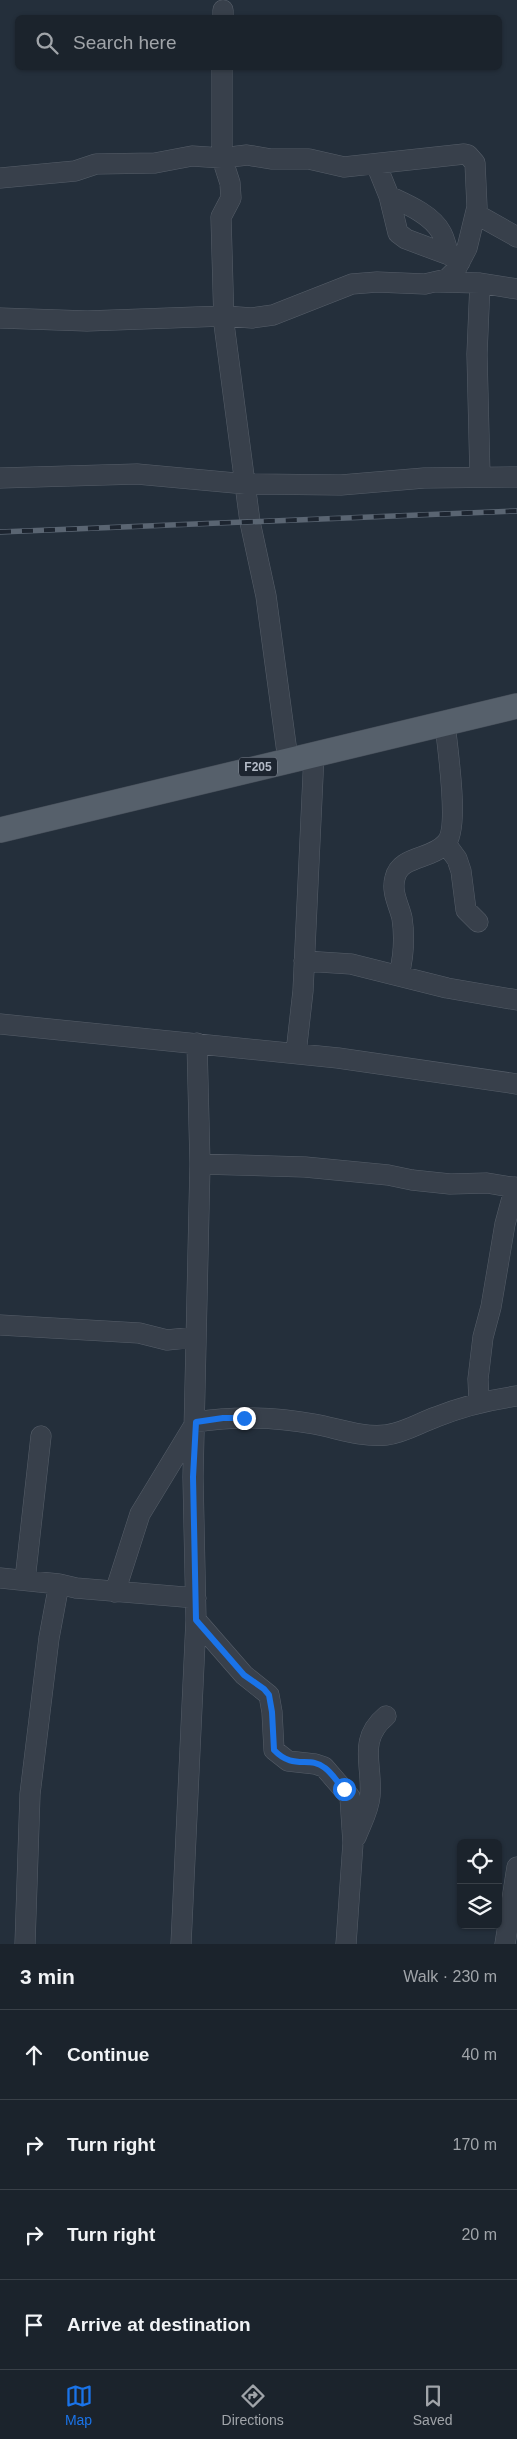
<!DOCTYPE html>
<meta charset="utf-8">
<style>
body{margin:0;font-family:Arial,sans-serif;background:#242b34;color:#f1f3f6}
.controls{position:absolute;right:15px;bottom:15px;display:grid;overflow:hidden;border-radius:8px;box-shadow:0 1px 4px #0004}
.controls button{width:45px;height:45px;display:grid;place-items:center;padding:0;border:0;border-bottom:1px solid #394048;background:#1b232c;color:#f1f3f6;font:25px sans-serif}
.stop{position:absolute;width:15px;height:15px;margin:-11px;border:4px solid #1a73e8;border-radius:50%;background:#fff}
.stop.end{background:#1a73e8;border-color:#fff;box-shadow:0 1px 5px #0008}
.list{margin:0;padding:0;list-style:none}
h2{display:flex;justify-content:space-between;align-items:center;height:65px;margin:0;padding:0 20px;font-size:21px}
h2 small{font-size:16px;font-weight:400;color:#a0a4a9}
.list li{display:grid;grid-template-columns:32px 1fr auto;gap:15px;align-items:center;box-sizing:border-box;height:90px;padding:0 20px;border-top:1px solid #394048}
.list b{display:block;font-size:19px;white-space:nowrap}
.list em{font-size:16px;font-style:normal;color:#a0a4a9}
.icon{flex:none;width:28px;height:28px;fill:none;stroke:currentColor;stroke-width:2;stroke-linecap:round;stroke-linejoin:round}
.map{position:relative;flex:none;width:517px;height:1944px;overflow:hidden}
.search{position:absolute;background:#1b232c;box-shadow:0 1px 4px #0004;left:15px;right:15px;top:15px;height:55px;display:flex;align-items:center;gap:12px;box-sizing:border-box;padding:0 18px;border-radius:8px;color:#a0a4a9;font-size:19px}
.sheet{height:425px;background:#1b232c}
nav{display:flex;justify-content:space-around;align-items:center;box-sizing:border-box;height:70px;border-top:1px solid #394048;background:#1b232c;font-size:14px;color:#a0a4a9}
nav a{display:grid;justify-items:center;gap:2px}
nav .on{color:#1a73e8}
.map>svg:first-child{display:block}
</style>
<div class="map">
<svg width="517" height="1944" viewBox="0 0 517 1944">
<rect width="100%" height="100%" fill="#242f3b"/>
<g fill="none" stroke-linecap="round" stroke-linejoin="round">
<g stroke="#565e69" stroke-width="21">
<path id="minor" d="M 223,18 L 223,10
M 222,68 L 222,158 L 230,183 L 231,198 L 221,217 L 224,324 L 250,522 L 266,596 L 288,760
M 376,164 L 389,196 L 398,233 L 406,239 L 449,255 L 460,262
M 0,178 L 75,171 L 96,164 L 155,163 L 192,156 L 222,158 L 247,155 L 271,159 L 309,159 L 344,167 L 464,154 L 468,155 L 475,163 L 477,207 L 467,248 L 455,271 L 447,279 L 425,284 L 377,282 L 352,284 L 273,315 L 252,318 L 224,316 L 87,321 L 0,318
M 389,196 C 406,204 431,214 441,232 C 445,238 446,247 449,255
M 476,214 L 517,237
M 438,282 L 480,283 L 517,289
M 480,477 L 477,354 L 480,283
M 0,478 L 137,474 L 246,484 L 341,485 L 424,478 L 517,477
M 446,844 L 457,859 L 461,871 L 466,910 L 478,922
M 304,961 L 351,964 L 447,988 L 517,1000
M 399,975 C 404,955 405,938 402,918 C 399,905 391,892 395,878 C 400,855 432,860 446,843 C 460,828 447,746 445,723
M 0,1024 L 338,1058 L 517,1084
M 296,1053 L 303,991 L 314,754
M 200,1164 L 305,1167 L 388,1175 L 412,1180 L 450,1184 L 487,1183 L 517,1188
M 0,1325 L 139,1333 L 167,1340 L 196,1337
M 479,1401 L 478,1379 L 483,1337 L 491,1307 L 505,1224 L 515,1187
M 0,1578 L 59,1584 L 49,1638 L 30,1794 L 25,1944
M 25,1580 L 41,1436
M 59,1584 L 76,1588 L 196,1598
M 115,1592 L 140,1514 L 196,1422 C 234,1416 275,1417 314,1424 C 337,1428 362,1438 386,1435 C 404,1433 419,1423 436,1417 C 463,1406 488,1400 517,1396
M 196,1620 L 244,1675 L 269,1695 L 272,1712 L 274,1750 L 288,1761 L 315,1764 L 324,1767 L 350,1797 L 353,1843 L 346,1944
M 356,1837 C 361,1824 369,1810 370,1796 C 373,1765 357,1740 386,1716
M 181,1944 L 196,1620 L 193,1477 L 200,1164 L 197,1043
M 505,1944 L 517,1867"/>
</g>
<g stroke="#444c57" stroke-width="26">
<path id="major" d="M 0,830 L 517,706"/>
</g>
<use href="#minor" stroke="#38404b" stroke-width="20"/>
<use href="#major" stroke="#56606b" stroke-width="25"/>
<g stroke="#5a6572" stroke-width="5.5">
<path id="rail" d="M 0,532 L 517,511"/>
</g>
<use href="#rail" stroke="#1d2530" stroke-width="4" stroke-dasharray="11" stroke-linecap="butt"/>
</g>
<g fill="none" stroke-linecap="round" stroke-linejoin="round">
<path stroke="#1a73e8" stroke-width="6" d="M 244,1418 L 223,1418 L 196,1422 L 193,1477 L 196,1620 L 244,1675 L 264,1689 L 269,1695 L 272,1712 L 274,1750 C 294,1771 309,1755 325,1768 C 332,1773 337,1782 344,1789"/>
</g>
<g text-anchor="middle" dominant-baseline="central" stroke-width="4.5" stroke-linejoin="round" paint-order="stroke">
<rect fill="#1d2530" stroke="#878e9a" stroke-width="1" x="239" y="757.5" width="38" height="19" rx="4"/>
<g font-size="12" font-weight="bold" fill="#b4bbc7">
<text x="258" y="767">F205</text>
</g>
</g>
</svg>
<div class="controls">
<button><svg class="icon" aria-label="locate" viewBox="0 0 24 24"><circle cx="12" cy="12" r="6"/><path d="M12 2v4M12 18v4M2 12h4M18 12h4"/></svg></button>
<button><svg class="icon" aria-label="layers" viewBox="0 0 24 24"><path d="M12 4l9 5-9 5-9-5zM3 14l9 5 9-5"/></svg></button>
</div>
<div class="stop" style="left:344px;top:1789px"></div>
<div class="stop end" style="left:244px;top:1418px"></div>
<div class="search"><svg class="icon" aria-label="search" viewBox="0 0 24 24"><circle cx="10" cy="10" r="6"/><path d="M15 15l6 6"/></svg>Search here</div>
</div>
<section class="sheet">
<h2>3 min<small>Walk · 230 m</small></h2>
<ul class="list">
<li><svg class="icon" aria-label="ahead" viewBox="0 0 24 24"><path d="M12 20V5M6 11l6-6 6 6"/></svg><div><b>Continue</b></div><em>40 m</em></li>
<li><svg class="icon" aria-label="right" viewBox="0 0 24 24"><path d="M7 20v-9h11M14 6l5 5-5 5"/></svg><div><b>Turn right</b></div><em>170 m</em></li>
<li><svg class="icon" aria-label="right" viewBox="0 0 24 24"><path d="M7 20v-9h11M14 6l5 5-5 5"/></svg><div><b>Turn right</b></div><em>20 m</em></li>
<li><svg class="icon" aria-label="arrive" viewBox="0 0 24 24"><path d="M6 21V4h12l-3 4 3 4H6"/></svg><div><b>Arrive at destination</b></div></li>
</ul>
</section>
<nav>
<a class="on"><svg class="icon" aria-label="map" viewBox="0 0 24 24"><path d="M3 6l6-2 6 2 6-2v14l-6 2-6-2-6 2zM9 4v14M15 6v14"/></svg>Map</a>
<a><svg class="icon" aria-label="directions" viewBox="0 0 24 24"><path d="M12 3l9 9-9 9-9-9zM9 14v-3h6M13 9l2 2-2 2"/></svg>Directions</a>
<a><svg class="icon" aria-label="saved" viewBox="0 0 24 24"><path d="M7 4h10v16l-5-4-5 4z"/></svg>Saved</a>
</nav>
